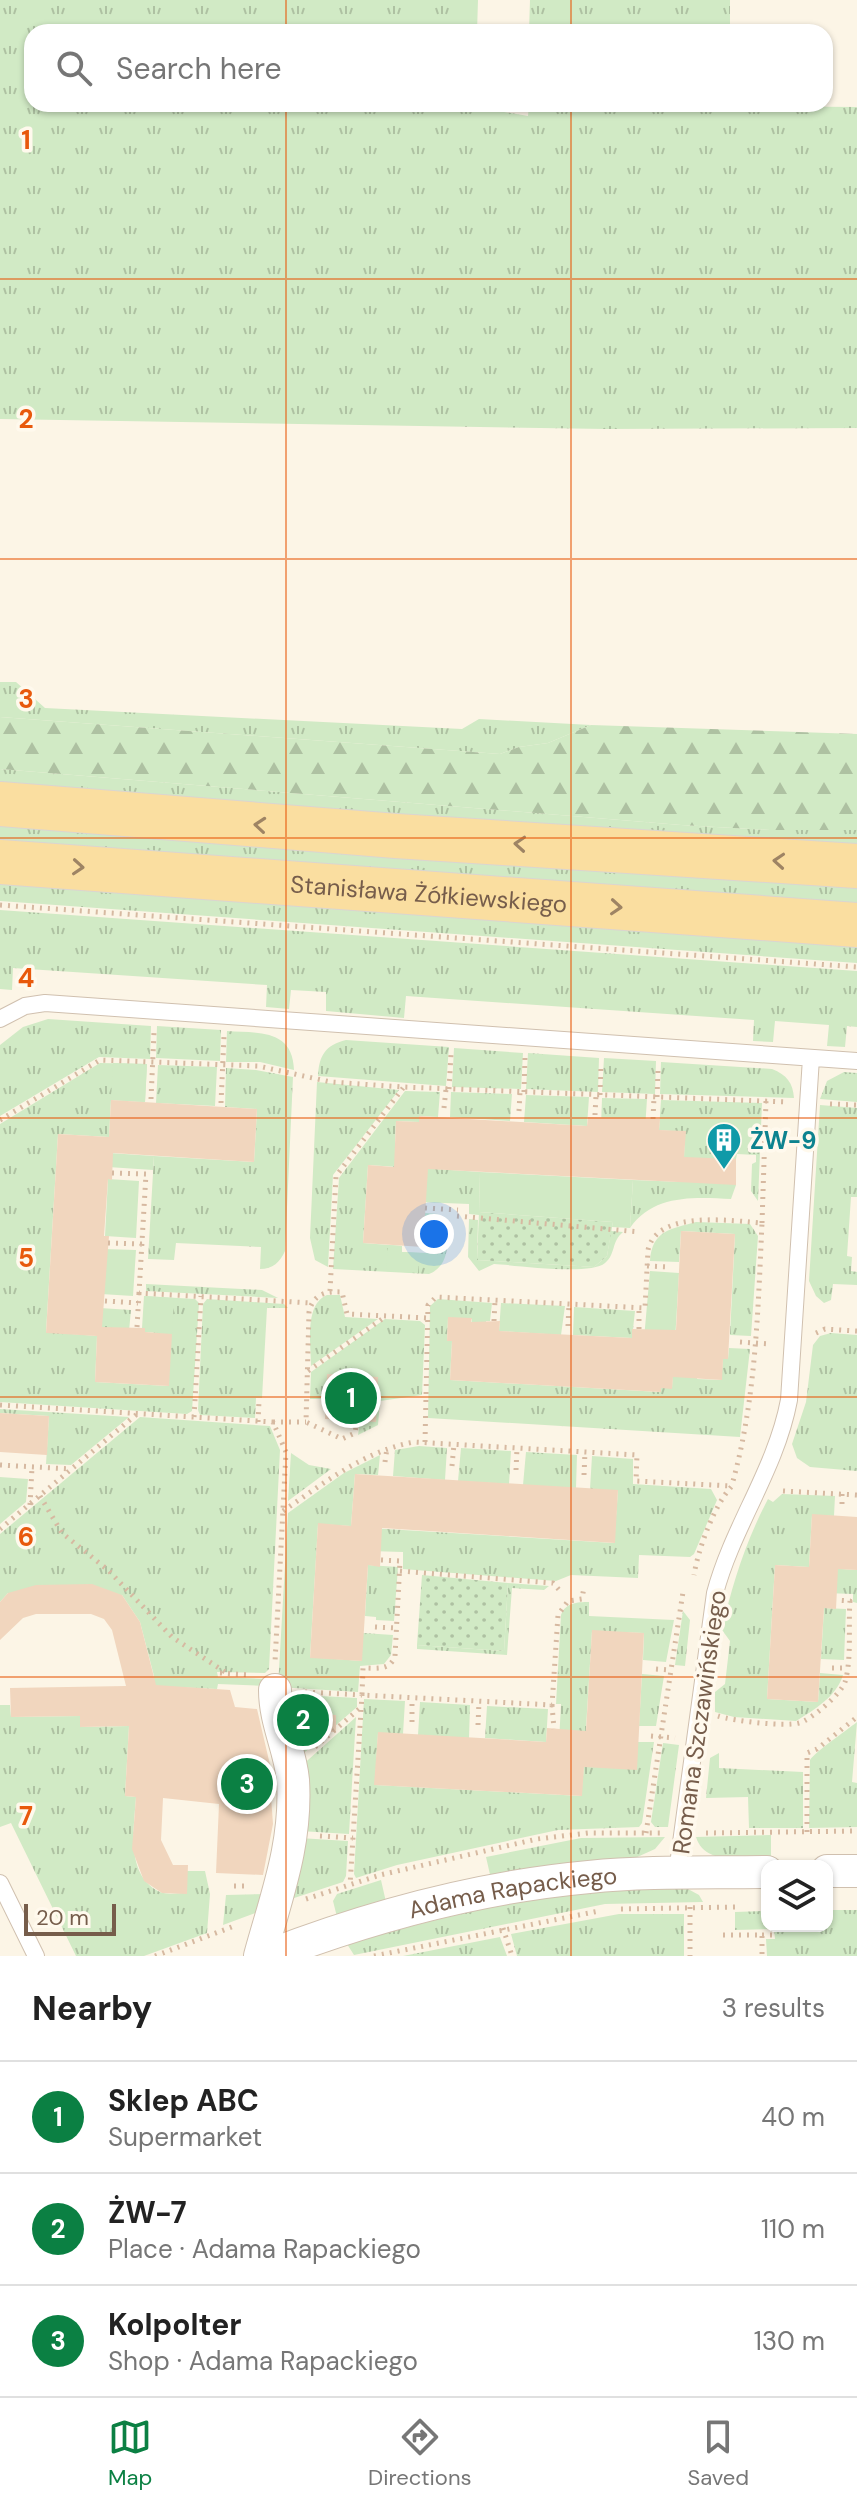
<!DOCTYPE html>
<meta charset="utf-8">
<style>
body{margin:0;font-family:"DM Sans",sans-serif;background:#f6f6f6;color:#222}
.controls{position:absolute;right:24px;bottom:24px;display:grid;overflow:hidden;border-radius:16px;box-shadow:0 2px 6px #0004}
.controls button{width:72px;height:72px;display:grid;place-items:center;padding:0;border:0;border-bottom:2px solid #e0e0e0;background:#fff;color:#222;font:40px sans-serif}
.scale{position:absolute;left:24px;bottom:20px;width:92px;box-sizing:border-box;padding-left:8px;border:4px solid #765d4b;border-top:0;font-size:22px;line-height:28px;white-space:nowrap;color:#765d4b;-webkit-text-stroke:6px #fff9ed;paint-order:stroke}
.you{position:absolute;left:434px;top:1234px;width:28px;height:28px;margin:-20px;border:6px solid #fff;border-radius:50%;background:#1a73e8;box-shadow:0 0 0 12px #1a73e833}
.badge{display:grid;place-items:center;width:52px;height:52px;border-radius:50%;background:#0b8043;color:#fff;font-size:26px;font-weight:700}
.pin{position:absolute;translate:-50% -50%;border:4px solid #fff;box-shadow:0 2px 8px #0006}
.list{margin:0;padding:0;list-style:none}
h2{display:flex;justify-content:space-between;align-items:center;height:104px;margin:0;padding:0 32px;font-size:34px}
h2 small{font-size:26px;font-weight:400;color:#767676}
.list li{display:grid;grid-template-columns:52px 1fr auto;gap:24px;align-items:center;box-sizing:border-box;height:112px;padding:0 32px;border-top:2px solid #e0e0e0}
.list b{display:block;font-size:30px;white-space:nowrap}
.list p{margin:0;font-size:26px;white-space:nowrap;color:#767676}
.list em{font-size:26px;font-style:normal;color:#767676}
.icon{flex:none;width:44px;height:44px;fill:none;stroke:currentColor;stroke-width:2;stroke-linecap:round;stroke-linejoin:round}
.map{position:relative;flex:none;width:857px;height:1956px;overflow:hidden}
.search{position:absolute;background:#fff;box-shadow:0 2px 6px #0004;left:24px;right:24px;top:24px;height:88px;display:flex;align-items:center;gap:20px;box-sizing:border-box;padding:0 28px;border-radius:24px;color:#767676;font-size:30px}
.sheet{height:440px;background:#fff}
nav{display:flex;justify-content:space-around;align-items:center;box-sizing:border-box;height:112px;border-top:2px solid #e0e0e0;background:#fff;font-size:22px;color:#767676}
nav a{display:grid;justify-items:center;gap:4px}
nav .on{color:#0b8043}
.map>svg:first-child{display:block}
</style>
<div class="map">
<svg width="857" height="1956" viewBox="0 0 857 1956">
<defs>
<pattern id="grass-tufts" width="24" height="20" patternUnits="userSpaceOnUse" patternTransform="scale(2)"><rect width="24" height="20" fill="#d1eac5"/><path d="M3 7l-1-3M5 7V3M7 7l1-3M15 17l-1-3M17 17v-4M19 17l1-3" fill="none" stroke="#aec1a2"/></pattern>
<pattern id="forest-firs" width="22" height="20" patternUnits="userSpaceOnUse" patternTransform="scale(2)"><rect width="22" height="20" fill="#d1eac5"/><path d="M5 1l3.5 6h-7zM16 11l3.5 6h-7z" fill="#aec1a2"/></pattern>
<pattern id="park-dots" width="8" height="8" patternUnits="userSpaceOnUse" patternTransform="scale(2)"><rect width="8" height="8" fill="#d1eac5"/><path d="M2 2h.1M6 6h.1" fill="none" stroke="#aec1a2" stroke-width="1.8" stroke-linecap="round"/></pattern>
</defs>
<rect width="100%" height="100%" fill="#fcf5e6"/>
<path fill="url(#grass-tufts)" d="M 0,0 L 478,0 L 477,32 L 32,32 L 32,104 L 475,104 L 475,107 L 528,116 L 529,104 L 857,107 L 857,428 L 606,429 L 0,419 Z
M 530,0 L 730,0 L 730,32 L 529,32 Z
M 0,682 L 16,682 L 45,708 L 462,729 L 479,719 L 591,725 L 548,743 L 519,747 L 500,754 L 0,717 Z
M 0,769 L 681,825 L 770,830 L 857,830 L 857,848 L 0,785 Z
M 0,818 L 857,881 L 857,909 L 0,847 Z
M 0,879 L 857,940 L 857,963 L 0,901 Z
M 0,910 L 857,971 L 857,1027 L 847,1026 L 845,1047 L 827,1046 L 829,1025 L 775,1021 L 773,1042 L 753,1041 L 754,1020 L 406,996 L 404,1018 L 326,1011 L 326,992 L 291,990 L 289,1009 L 266,1007 L 267,985 L 13,968 L 12,990 L 0,989 Z
M 48,1019 L 151,1026 L 150,1059 L 99,1057 L 0,1116 L 0,1045 L 23,1027 Z
M 157,1026 L 221,1030 L 220,1061 L 156,1058 Z
M 227,1031 C 258,1033 293,1029 294,1070 L 260,1062 L 226,1062 Z
M 346,1040 L 449,1047 L 446,1086 L 318,1076 C 319,1056 325,1045 346,1040 Z
M 454,1048 L 523,1053 L 521,1089 L 452,1087 Z
M 528,1053 L 599,1058 L 598,1092 L 526,1089 Z
M 604,1058 L 656,1061 L 655,1094 L 602,1092 Z
M 661,1062 L 772,1069 C 787,1075 793,1083 794,1098 L 660,1094 Z
M 100,1063 L 147,1064 L 145,1102 L 111,1100 L 109,1137 L 58,1134 L 46,1332 L 97,1336 L 95,1382 L 168,1386 L 144,1296 L 195,1299 L 199,1303 L 192,1411 L 187,1414 L 0,1402 L 0,1124 Z
M 158,1065 L 217,1067 L 215,1106 L 156,1103 Z
M 226,1068 L 256,1070 L 293,1077 L 285,1251 C 280,1262 273,1269 260,1269 L 261,1247 L 176,1243 L 174,1260 L 148,1259 L 154,1156 L 254,1162 L 257,1109 L 225,1107 Z
M 844,1072 L 857,1073 L 857,1102 L 820,1099 L 827,1081 Z
M 317,1082 L 399,1090 L 333,1175 L 328,1267 L 315,1260 L 310,1238 Z
M 405,1091 L 440,1092 L 438,1117 L 420,1116 L 419,1122 L 396,1121 L 395,1143 L 398,1167 L 368,1165 L 363,1243 L 402,1246 L 402,1252 L 428,1253 L 430,1232 L 424,1231 L 425,1213 L 438,1214 L 447,1223 C 448,1242 450,1266 429,1274 L 333,1269 L 339,1178 Z
M 451,1092 L 512,1094 L 510,1121 L 450,1117 Z
M 526,1095 L 589,1097 L 587,1126 L 524,1122 Z
M 602,1098 L 647,1099 L 645,1129 L 601,1126 Z
M 661,1100 L 762,1103 L 758,1201 L 751,1191 L 752,1164 L 756,1162 L 756,1155 L 737,1154 L 736,1159 L 714,1159 L 736,1185 L 731,1199 C 695,1197 653,1194 630,1228 L 633,1180 L 683,1182 L 685,1132 L 659,1130 Z
M 820,1105 L 857,1108 L 857,1197 L 851,1197 L 847,1256 L 852,1257 L 851,1271 L 857,1272 L 857,1285 L 833,1284 L 831,1300 L 824,1303 L 816,1296 L 809,1281 Z
M 421,1168 L 480,1172 L 479,1215 L 469,1214 L 469,1204 L 419,1202 Z
M 469,1219 L 478,1220 L 477,1260 L 594,1267 L 607,1256 L 611,1231 L 623,1232 C 611,1242 616,1254 605,1263 C 590,1276 515,1265 494,1264 L 479,1271 L 468,1257 Z
M 696,1222 L 750,1224 L 758,1236 L 751,1336 L 730,1335 L 735,1234 L 681,1231 L 679,1262 L 650,1261 C 652,1230 671,1229 696,1222 Z
M 146,1284 L 262,1290 L 278,1298 L 146,1291 Z
M 327,1295 L 340,1295 L 345,1317 L 378,1319 L 311,1366 C 311,1346 304,1304 327,1295 Z
M 207,1299 L 284,1304 L 288,1308 L 267,1308 L 262,1398 L 256,1398 L 255,1418 L 200,1415 L 198,1410 L 203,1304 Z
M 438,1299 L 492,1303 L 490,1321 L 486,1321 L 486,1326 L 471,1325 L 472,1319 L 448,1318 L 447,1341 L 452,1341 L 450,1380 L 660,1392 L 661,1388 L 672,1388 L 673,1370 L 697,1371 L 697,1379 L 721,1380 L 723,1359 L 728,1359 L 729,1348 L 750,1349 L 740,1437 L 428,1418 L 430,1306 Z
M 574,1307 L 635,1311 L 632,1338 L 573,1335 Z
M 100,1308 L 131,1310 L 129,1331 L 99,1330 Z
M 385,1319 L 420,1321 L 425,1325 L 422,1395 L 380,1401 L 378,1425 L 358,1435 L 360,1421 L 326,1399 L 310,1399 L 311,1372 Z
M 831,1333 L 857,1335 L 857,1471 L 810,1467 L 797,1458 L 792,1444 L 806,1402 L 813,1345 L 820,1336 Z
M 0,1409 L 129,1417 L 71,1465 L 46,1464 L 49,1416 L 0,1413 Z
M 140,1417 L 270,1426 L 280,1450 L 269,1669 L 265,1673 L 217,1672 L 218,1677 L 265,1679 L 267,1686 L 218,1684 L 217,1689 L 153,1686 L 154,1676 L 140,1622 L 122,1595 L 8,1593 L 0,1602 L 0,1534 Z
M 419,1446 L 447,1448 L 445,1480 L 393,1476 L 395,1450 Z
M 461,1448 L 511,1451 L 509,1484 L 458,1481 Z
M 526,1452 L 577,1455 L 576,1488 L 523,1485 Z
M 291,1453 L 309,1465 L 331,1469 L 288,1501 Z
M 380,1455 L 378,1475 L 355,1474 L 351,1526 L 318,1524 L 310,1657 L 361,1661 L 363,1633 L 393,1635 L 391,1655 L 384,1664 L 360,1666 L 358,1692 L 278,1687 L 288,1513 L 344,1473 Z
M 592,1456 L 633,1459 L 633,1484 L 711,1489 L 717,1500 L 694,1554 L 690,1557 L 639,1555 L 638,1578 L 571,1575 L 556,1581 L 403,1569 L 403,1552 L 369,1551 L 370,1528 L 614,1543 L 618,1491 L 590,1489 Z
M 0,1477 L 28,1479 L 26,1502 L 0,1524 Z
M 782,1494 L 835,1496 L 834,1516 L 812,1515 L 809,1567 L 775,1565 L 767,1699 L 818,1702 L 820,1673 L 843,1675 C 837,1696 814,1710 796,1721 L 734,1717 L 715,1712 L 715,1692 L 725,1684 L 730,1641 L 722,1630 C 732,1584 746,1541 768,1499 L 773,1502 Z
M 368,1565 L 398,1567 L 394,1621 L 376,1620 L 376,1617 L 365,1616 Z
M 826,1568 L 857,1570 L 857,1603 L 853,1602 L 853,1594 L 825,1593 Z
M 508,1583 L 549,1586 L 544,1590 L 512,1588 L 507,1655 L 417,1649 L 417,1645 L 504,1651 Z
M 589,1602 L 589,1616 L 674,1620 L 666,1662 L 643,1660 L 644,1633 L 592,1631 L 585,1744 L 559,1742 L 561,1704 L 556,1704 L 561,1615 C 565,1603 577,1602 589,1602 Z
M 824,1608 L 846,1609 L 844,1660 L 821,1659 Z
M 683,1611 L 690,1620 L 685,1666 L 675,1665 Z
M 642,1674 L 664,1676 L 656,1726 L 639,1726 Z
M 284,1694 L 357,1698 L 357,1707 L 298,1758 Z
M 364,1699 L 405,1701 L 403,1734 L 378,1733 L 375,1785 L 581,1796 L 584,1767 L 638,1742 L 654,1742 L 642,1823 L 639,1827 L 558,1830 L 397,1865 L 356,1878 L 354,1874 Z
M 420,1702 L 470,1705 L 469,1738 L 418,1735 Z
M 0,1705 L 10,1705 L 11,1717 L 80,1716 L 81,1727 L 129,1726 L 125,1796 L 136,1797 C 134,1828 125,1876 160,1892 C 167,1895 178,1893 186,1893 L 187,1871 L 205,1871 L 210,1894 L 207,1933 L 144,1956 L 76,1956 L 11,1823 L 0,1827 Z
M 487,1706 L 548,1709 L 546,1742 L 485,1738 Z
M 356,1717 L 349,1834 L 300,1831 L 299,1768 Z
M 857,1722 L 852,1782 L 857,1783 L 857,1827 L 809,1828 L 810,1760 C 815,1752 847,1730 857,1722 Z
M 663,1743 L 679,1745 L 668,1827 L 655,1827 L 651,1822 Z
M 719,1753 L 719,1768 L 803,1772 L 803,1828 L 749,1828 L 748,1797 L 706,1798 L 710,1758 Z
M 771,1835 L 771,1857 C 747,1857 705,1867 696,1837 Z
M 665,1837 L 655,1849 L 635,1858 L 491,1879 L 486,1857 L 581,1838 Z
M 299,1838 L 348,1841 L 346,1876 L 343,1882 L 285,1901 Z
M 381,1880 L 386,1902 L 337,1917 L 333,1901 L 337,1894 Z
M 688,1889 L 699,1895 L 703,1902 L 605,1904 L 354,1955 L 347,1944 C 457,1912 573,1884 688,1889 Z
M 270,1894 L 261,1911 L 223,1925 L 226,1895 Z
M 827,1910 L 857,1910 L 857,1956 L 767,1956 L 766,1939 L 775,1939 L 774,1929 L 735,1930 L 735,1912 L 767,1911 L 767,1926 L 827,1926 Z
M 619,1914 L 684,1914 L 684,1956 L 517,1956 L 511,1934 Z
M 500,1937 L 507,1956 L 403,1956 Z"/>
<path fill="url(#forest-firs)" d="M 0,717 L 500,754 L 519,747 L 548,743 L 591,725 L 857,734 L 857,830 L 770,830 L 681,825 L 0,769 Z"/>
<path fill="url(#park-dots)" d="M 479,1212 L 613,1222 L 607,1256 L 594,1267 L 477,1260 Z
M 422,1575 L 508,1583 L 504,1651 L 417,1645 Z"/>
<path fill="#d1eac5" d="M 113,1063 L 147,1064 L 145,1102 L 111,1100 Z
M 109,1153 L 154,1156 L 153,1170 L 108,1167 Z
M 480,1172 L 633,1180 L 630,1228 L 612,1227 L 613,1222 L 479,1212 Z
M 108,1179 L 139,1181 L 136,1238 L 105,1236 Z
M 388,1245 L 402,1246 L 402,1252 L 420,1253 L 418,1273 L 386,1271 Z
M 104,1249 L 136,1250 L 133,1296 L 101,1294 Z
M 650,1271 L 679,1273 L 675,1341 L 644,1339 Z
M 144,1296 L 174,1298 L 172,1334 L 145,1332 L 142,1328 Z
M 501,1303 L 565,1306 L 561,1335 L 499,1331 Z"/>
<path fill="#f1d6be" d="M 111,1100 L 257,1109 L 254,1162 L 113,1153 L 112,1180 L 108,1179 L 104,1236 L 109,1236 L 102,1327 L 145,1328 L 145,1332 L 172,1334 L 169,1386 L 95,1382 L 97,1336 L 46,1333 L 58,1134 L 109,1137 Z
M 419,1116 L 587,1126 L 588,1117 L 660,1119 L 659,1130 L 686,1131 L 684,1157 L 736,1159 L 736,1185 L 428,1169 L 423,1247 L 363,1243 L 368,1165 L 394,1167 L 396,1121 L 419,1122 Z
M 681,1231 L 735,1234 L 728,1359 L 723,1359 L 722,1380 L 673,1377 L 672,1389 L 661,1388 L 661,1392 L 450,1380 L 452,1341 L 447,1341 L 448,1317 L 472,1318 L 471,1322 L 500,1321 L 499,1331 L 573,1335 L 632,1338 L 632,1329 L 676,1330 Z
M 327,1374 L 378,1377 L 376,1422 L 325,1419 Z
M 0,1413 L 49,1416 L 47,1455 L 0,1452 Z
M 355,1474 L 618,1490 L 615,1543 L 382,1528 L 380,1567 L 368,1565 L 362,1661 L 310,1658 L 318,1523 L 351,1526 Z
M 812,1514 L 857,1517 L 857,1570 L 838,1569 L 836,1609 L 824,1608 L 818,1702 L 767,1699 L 775,1565 L 809,1567 Z
M 92,1584 L 122,1595 L 140,1622 L 156,1685 L 230,1690 L 235,1707 L 257,1709 L 274,1782 L 271,1797 L 273,1824 L 263,1875 L 216,1873 L 219,1804 L 163,1798 L 161,1840 L 173,1865 L 188,1865 L 187,1894 L 162,1893 L 144,1881 L 132,1849 L 136,1797 L 125,1796 L 129,1726 L 80,1727 L 80,1716 L 11,1717 L 10,1688 L 126,1686 L 112,1630 L 104,1619 L 91,1614 L 36,1614 L 23,1618 L 0,1640 L 0,1602 L 8,1593 L 36,1585 Z
M 592,1630 L 644,1633 L 637,1770 L 584,1767 L 582,1796 L 374,1785 L 378,1732 L 546,1742 L 547,1728 L 586,1731 Z
M 315,1706 L 316,1714 L 336,1715 L 336,1732 L 302,1733 L 296,1707 Z"/>
<g fill="none" stroke-linecap="round" stroke-linejoin="round">
<g stroke="#d0c0af" stroke-width="18">
<path id="lane" d="M 0,1019 L 25,1006 L 45,1003 L 857,1061
M 677,1872 L 715,1593 C 733,1526 776,1469 789,1400 L 811,1058
M 0,1883 L 36,1956"/>
</g>
<g stroke="#d0c0af" stroke-width="34">
<g id="street">
<path d="M 827,1871 L 857,1871"/>
<path d="M 260,1956 C 276,1897 297,1844 293,1780 C 290,1749 275,1722 275,1690"/>
<path id="s1" d="M 268,1956 C 369,1917 480,1887 589,1877 C 648,1871 708,1873 767,1872"/>
</g>
</g>
<g stroke="#dbd5d0" stroke-width="46">
<g id="primary">
<path d="M 0,804 L 396,836 L 857,866"/>
<path id="s2" d="M 0,862 L 857,925"/>
</g>
</g>
<path stroke="#d6b9a1" stroke-width="5" stroke-dasharray="2 6" stroke-linecap="butt" d="M 0,905 L 857,967
M 449,1089 L 451,1054
M 524,1092 L 525,1057
M 600,1095 L 601,1064
M 657,1097 L 658,1070
M 151,1099 L 154,1032
M 221,1103 L 224,1036
M 830,1104 L 857,1105
M 444,1108 L 446,1089
M 519,1111 L 520,1092
M 595,1115 L 596,1095
M 653,1119 L 654,1097
M 0,1120 L 100,1060 L 258,1066 L 331,1082 L 403,1087 L 788,1102
M 112,1173 L 146,1174 L 139,1293 L 311,1303
M 425,1208 L 458,1210
M 457,1216 L 640,1232
M 762,1223 L 766,1101
M 108,1243 L 142,1244
M 647,1266 L 669,1267
M 330,1291 L 336,1176 L 403,1088
M 105,1301 L 138,1303
M 494,1321 L 495,1300
M 568,1326 L 569,1304
M 137,1327 L 139,1293
M 639,1329 L 639,1308
M 816,1333 L 825,1329 L 857,1331
M 740,1342 L 771,1344
M 308,1371 L 385,1317
M 0,1405 L 273,1422 L 286,1452 L 275,1662
M 194,1417 L 201,1296
M 357,1420 L 355,1433 L 342,1439 L 306,1422 L 309,1312 C 313,1294 326,1291 342,1292 L 347,1314 L 428,1318
M 258,1422 L 259,1401
M 273,1422 L 306,1422
M 425,1442 L 428,1305 L 436,1297 L 645,1308 L 648,1250 C 657,1209 733,1221 762,1223 C 758,1309 756,1398 733,1481
M 385,1462 L 387,1448
M 0,1465 L 71,1469
M 452,1466 L 454,1444
M 516,1470 L 517,1448
M 584,1475 L 585,1452
M 783,1491 L 857,1495
M 40,1496 L 62,1533 L 108,1570 L 172,1637 L 228,1674
M 842,1504 L 842,1494
M 30,1505 L 32,1467
M 283,1511 C 324,1483 364,1451 414,1442 L 637,1455 L 636,1481 L 732,1486 C 714,1505 698,1550 694,1575
M 0,1529 L 137,1414
M 381,1560 L 400,1561 L 395,1656 C 390,1671 376,1668 363,1668 L 362,1695 L 552,1705 L 558,1615 L 568,1601 L 582,1599 L 584,1587
M 400,1571 L 553,1583 L 562,1593
M 375,1627 L 396,1628
M 832,1668 L 847,1668
M 656,1669 L 669,1670
M 220,1673 L 251,1675
M 305,1692 L 362,1695 L 350,1885
M 552,1705 L 554,1729
M 718,1716 C 734,1721 784,1727 799,1723 C 811,1720 841,1694 845,1682 C 852,1658 848,1626 850,1601 L 836,1600
M 412,1722 L 412,1698
M 478,1725 L 479,1702
M 651,1736 L 675,1738
M 315,1747 L 359,1709
M 807,1832 L 807,1753 L 817,1749 L 857,1717
M 646,1833 L 683,1592
M 706,1833 L 857,1831
M 320,1836 L 353,1838
M 234,1886 L 249,1886
M 306,1899 L 380,1875 L 537,1839 L 588,1833 L 660,1833
M 690,1907 L 690,1956
M 621,1909 L 735,1907
M 503,1928 L 512,1956
M 723,1935 L 762,1935 L 762,1956
M 762,1935 L 775,1935
M 155,1956 L 237,1925
M 374,1956 L 599,1911"/>
<use href="#lane" stroke="#fff" stroke-width="16"/>
<use href="#street" stroke="#fff" stroke-width="32"/>
<use href="#primary" stroke="#fadea0" stroke-width="44"/>
</g>
<defs><path id="oneway-chevron" d="M-2-3.5L2.5 0L-2 3.5" fill="none" stroke-width="1.6" stroke-linecap="round" stroke-linejoin="round" transform="scale(2)"/></defs>
<g stroke="#9e8464">
<use href="#oneway-chevron" transform="translate(260 825) rotate(-175)"/>
<use href="#oneway-chevron" transform="translate(520 844) rotate(-176)"/>
<use href="#oneway-chevron" transform="translate(779 861) rotate(-176)"/>
<use href="#oneway-chevron" transform="translate(78 867) rotate(4)"/>
<use href="#oneway-chevron" transform="translate(616 907) rotate(4)"/>
</g>
<path fill="none" stroke="#e8590c" stroke-width="2" stroke-opacity="0.55" d="M 286,0 L 286,32M 571,0 L 571,32M 286,104 L 286,1956M 571,104 L 571,1956M 0,279 L 857,279M 0,559 L 857,559M 0,838 L 857,838M 0,1118 L 857,1118M 0,1397 L 857,1397M 0,1677 L 857,1677"/>
<defs>
<g id="building-pin" transform="scale(1.8)"><path d="M0 17L-7.5 6A9.5 9.5 0 1 1 7.5 6Z" fill="#0f9aa8" stroke="#fff9ed"/><path d="M-4-6H4V6H1V3H-1V6H-4ZM-2.5-4.3h1.7v1.8h-1.7ZM.8-4.3h1.7v1.8H.8ZM-2.5-1h1.7V.8h-1.7ZM.8-1h1.7V.8H.8Z" fill="#fff"/></g>
</defs>
<g fill-rule="evenodd">
<use href="#building-pin" x="724" y="1140"/>
</g>
<g text-anchor="middle" dominant-baseline="central" stroke-width="7" stroke-linejoin="round" paint-order="stroke">
<g font-size="24" fill="#765d4b" stroke="#fff9ed">
<text stroke="none"><textPath href="#s2" startOffset="430">Stanisława Żółkiewskiego</textPath></text>
<text transform="translate(699 1722) rotate(-82)">Romana Szczawińskiego</text>
<text stroke="none"><textPath href="#s1" startOffset="254">Adama Rapackiego</textPath></text>
</g>
<g font-size="24" font-weight="bold" fill="#0d838f" stroke="#fff9ed" text-anchor="start">
<text x="750" y="1140">ŻW-9</text>
</g>
</g>
<g font-size="26" text-anchor="middle" font-weight="bold" fill="#e8590c" stroke="#fff9ed" stroke-width="7" stroke-linejoin="round" paint-order="stroke">
<text x="26" y="149">1</text>
<text x="26" y="428">2</text>
<text x="26" y="708">3</text>
<text x="26" y="987">4</text>
<text x="26" y="1267">5</text>
<text x="26" y="1546">6</text>
<text x="26" y="1825">7</text>
</g>
</svg>
<div class="controls">
<button><svg class="icon" aria-label="layers" viewBox="0 0 24 24"><path d="M12 4l9 5-9 5-9-5zM3 14l9 5 9-5"/></svg></button>
</div>
<div class="scale">20 m</div>
<div class="you"></div>
<div class="pin badge" style="left:351px;top:1398px">1</div>
<div class="pin badge" style="left:303px;top:1720px">2</div>
<div class="pin badge" style="left:247px;top:1784px">3</div>
<div class="search"><svg class="icon" aria-label="search" viewBox="0 0 24 24"><circle cx="10" cy="10" r="6"/><path d="M15 15l6 6"/></svg>Search here</div>
</div>
<section class="sheet">
<h2>Nearby<small>3 results</small></h2>
<ul class="list">
<li><span class="badge">1</span><div><b>Sklep ABC</b><p>Supermarket</p></div><em>40 m</em></li>
<li><span class="badge">2</span><div><b>ŻW-7</b><p>Place · Adama Rapackiego</p></div><em>110 m</em></li>
<li><span class="badge">3</span><div><b>Kolpolter</b><p>Shop · Adama Rapackiego</p></div><em>130 m</em></li>
</ul>
</section>
<nav>
<a class="on"><svg class="icon" aria-label="map" viewBox="0 0 24 24"><path d="M3 6l6-2 6 2 6-2v14l-6 2-6-2-6 2zM9 4v14M15 6v14"/></svg>Map</a>
<a><svg class="icon" aria-label="directions" viewBox="0 0 24 24"><path d="M12 3l9 9-9 9-9-9zM9 14v-3h6M13 9l2 2-2 2"/></svg>Directions</a>
<a><svg class="icon" aria-label="saved" viewBox="0 0 24 24"><path d="M7 4h10v16l-5-4-5 4z"/></svg>Saved</a>
</nav>
